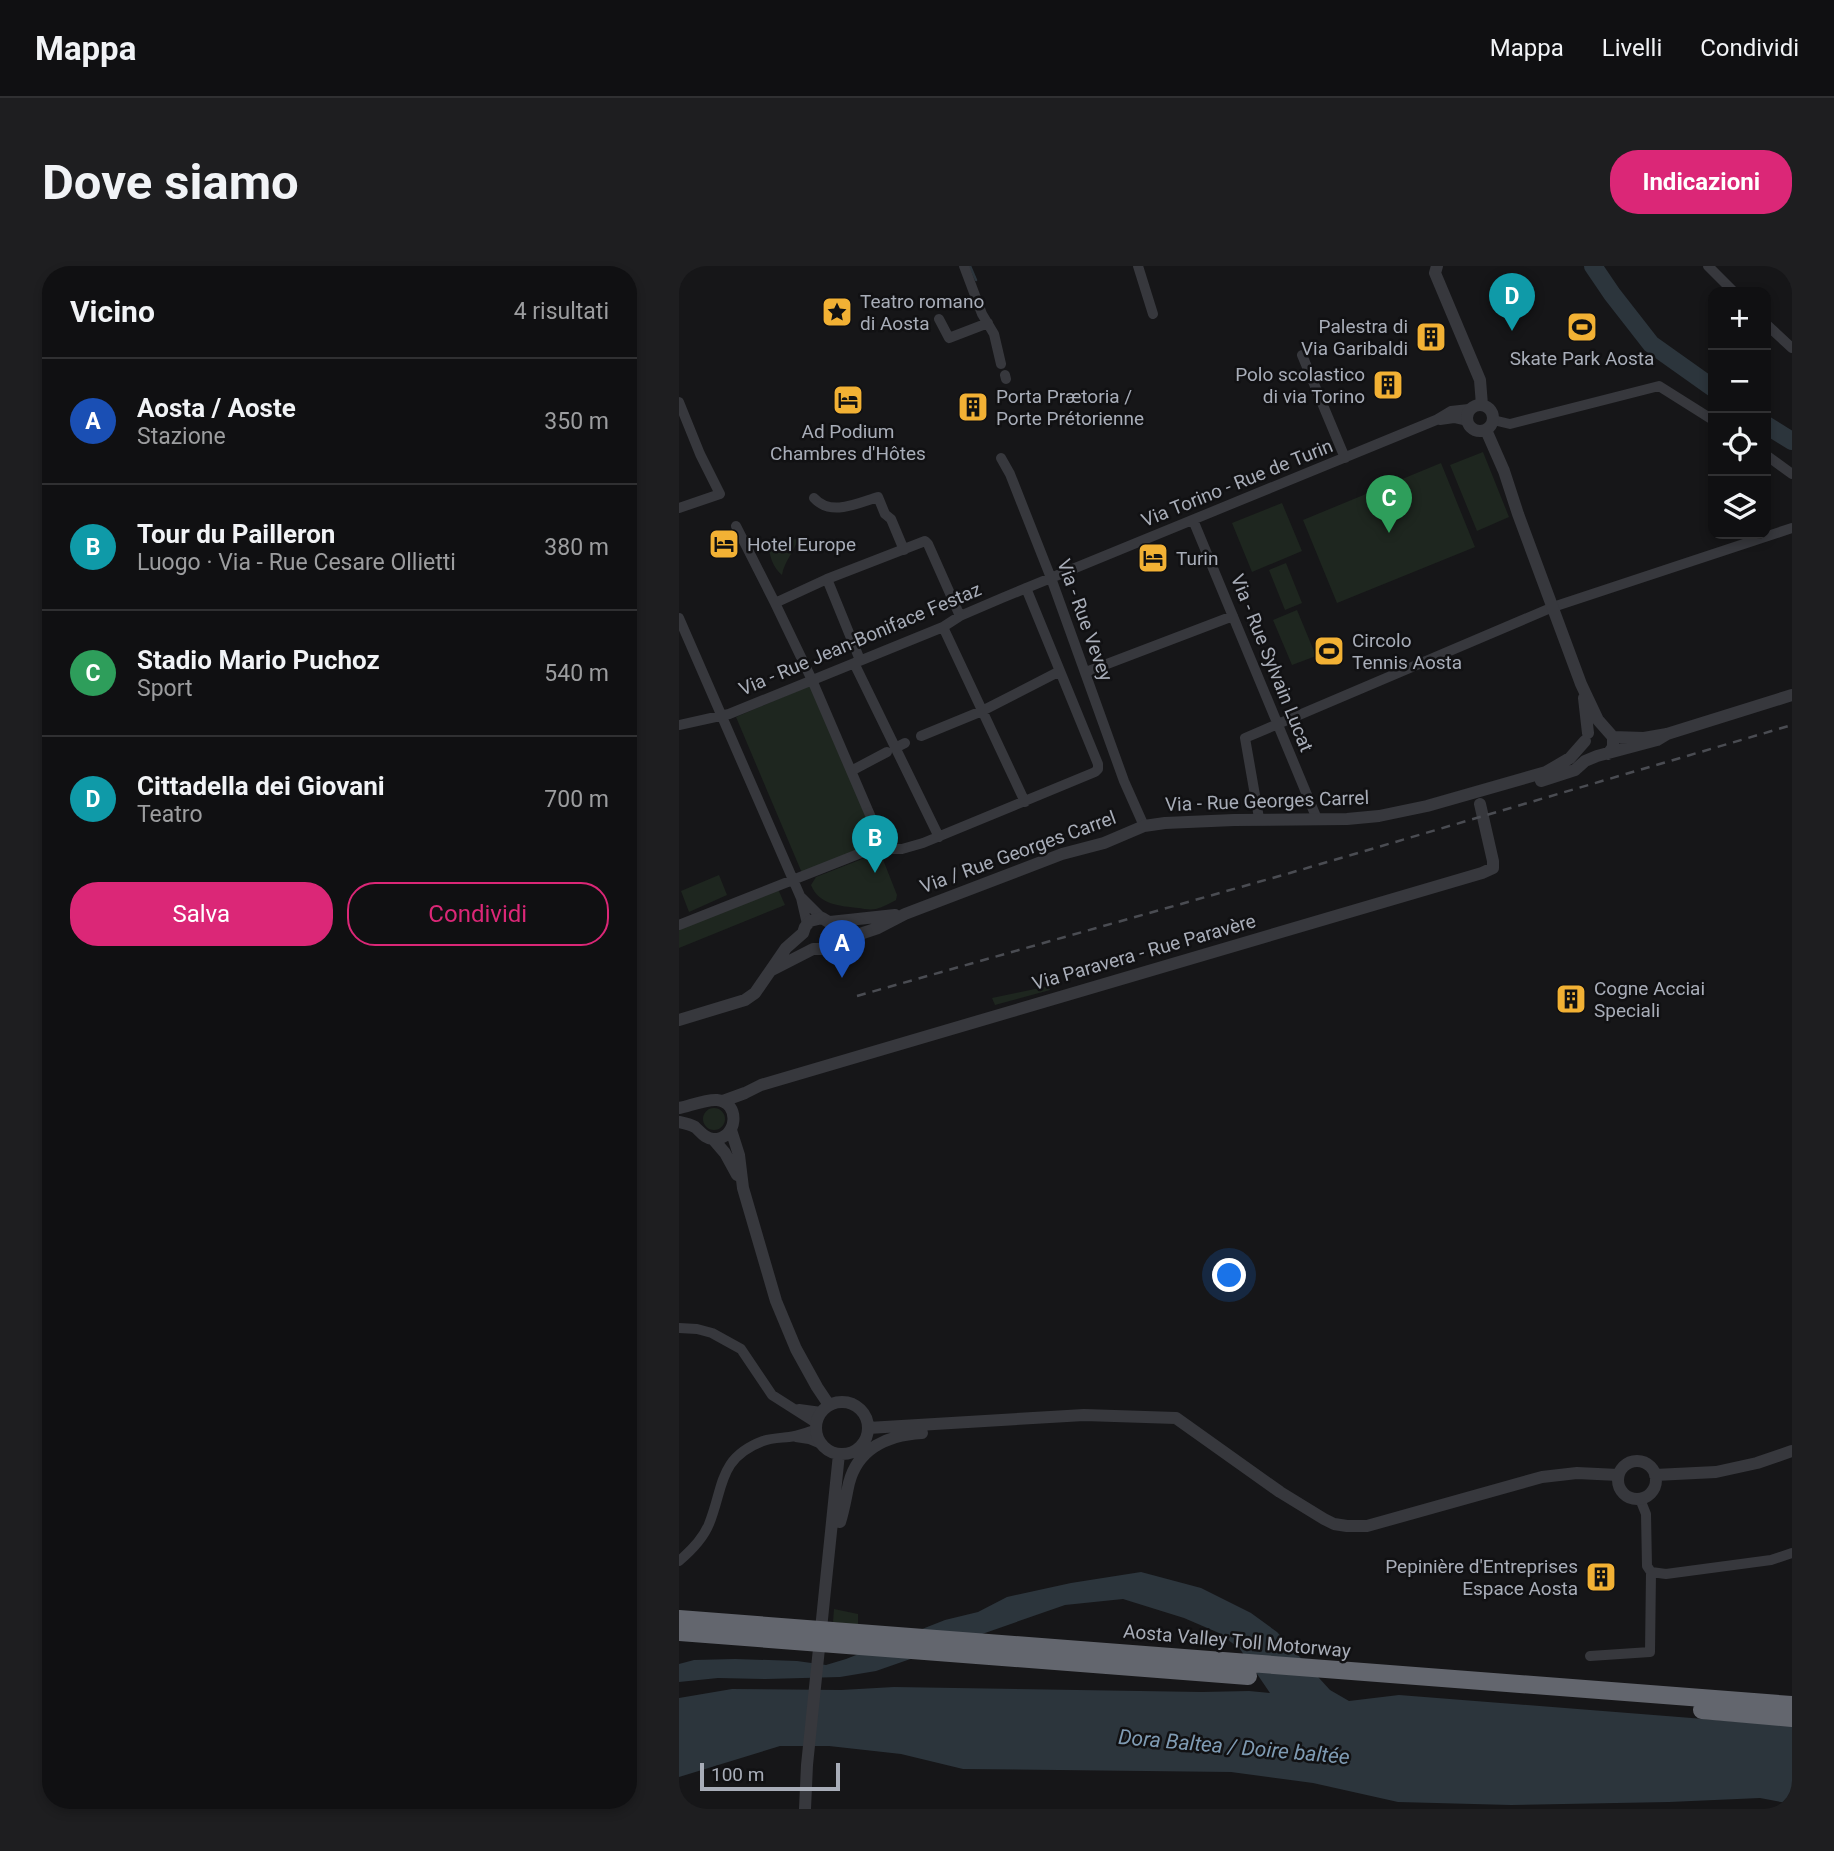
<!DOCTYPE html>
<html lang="it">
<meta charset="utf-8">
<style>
body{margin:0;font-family:Roboto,sans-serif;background:#1e1e20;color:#f1f3f6}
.controls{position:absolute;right:21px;top:21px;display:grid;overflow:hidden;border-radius:14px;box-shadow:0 4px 10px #0003}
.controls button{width:63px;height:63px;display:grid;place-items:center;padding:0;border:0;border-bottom:2px solid #303032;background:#101012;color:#f1f3f6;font:35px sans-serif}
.scale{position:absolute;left:21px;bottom:18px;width:140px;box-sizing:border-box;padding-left:7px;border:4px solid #a8adb8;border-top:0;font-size:19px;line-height:24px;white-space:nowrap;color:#a8adb8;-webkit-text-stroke:5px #111113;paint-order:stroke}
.you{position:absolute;left:551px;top:1010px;width:24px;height:24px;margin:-18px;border:5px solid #fff;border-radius:50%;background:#1a73e8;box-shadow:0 0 0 10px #1a73e833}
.badge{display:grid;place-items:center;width:46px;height:46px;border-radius:50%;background:#db2777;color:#fff;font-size:23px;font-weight:700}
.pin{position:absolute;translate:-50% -58px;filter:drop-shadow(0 2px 4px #0008)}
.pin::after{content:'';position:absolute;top:37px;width:24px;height:21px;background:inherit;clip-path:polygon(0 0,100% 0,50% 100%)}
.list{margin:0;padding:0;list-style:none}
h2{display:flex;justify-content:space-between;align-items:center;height:91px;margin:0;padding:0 28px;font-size:30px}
h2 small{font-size:23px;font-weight:400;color:#9c9d9f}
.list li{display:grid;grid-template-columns:46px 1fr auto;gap:21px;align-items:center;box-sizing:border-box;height:126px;padding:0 28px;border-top:2px solid #303032}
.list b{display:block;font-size:26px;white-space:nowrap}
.list p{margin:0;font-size:23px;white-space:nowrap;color:#9c9d9f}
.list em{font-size:23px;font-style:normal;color:#9c9d9f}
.actions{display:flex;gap:14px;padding:21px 28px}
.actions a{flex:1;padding:16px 0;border:2px solid #db2777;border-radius:28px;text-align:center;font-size:24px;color:#db2777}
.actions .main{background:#db2777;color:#fff}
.icon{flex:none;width:38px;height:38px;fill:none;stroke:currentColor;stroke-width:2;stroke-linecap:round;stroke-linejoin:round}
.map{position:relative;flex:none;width:1113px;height:1543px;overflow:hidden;border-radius:28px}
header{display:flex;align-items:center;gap:42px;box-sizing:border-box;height:98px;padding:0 35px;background:#101012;border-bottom:2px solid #303032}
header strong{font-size:33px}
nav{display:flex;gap:38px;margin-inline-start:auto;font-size:24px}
.intro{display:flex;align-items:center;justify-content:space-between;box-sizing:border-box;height:168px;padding:0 42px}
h1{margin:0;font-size:49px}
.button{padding:18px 32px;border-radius:28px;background:#db2777;color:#fff;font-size:24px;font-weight:700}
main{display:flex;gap:42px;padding:0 42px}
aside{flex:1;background:#101012;border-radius:28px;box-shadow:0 4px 10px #0003}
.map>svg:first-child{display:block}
</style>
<header>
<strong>Mappa</strong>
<nav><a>Mappa</a><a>Livelli</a><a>Condividi</a></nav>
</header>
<div class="intro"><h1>Dove siamo</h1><a class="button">Indicazioni</a></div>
<main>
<aside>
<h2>Vicino<small>4 risultati</small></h2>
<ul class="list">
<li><span class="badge" style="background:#1a4fb4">A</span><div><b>Aosta / Aoste</b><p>Stazione</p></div><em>350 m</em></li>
<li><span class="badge" style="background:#0f9aa8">B</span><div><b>Tour du Pailleron</b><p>Luogo · Via - Rue Cesare Ollietti</p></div><em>380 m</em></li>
<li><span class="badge" style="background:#2e9e5b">C</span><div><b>Stadio Mario Puchoz</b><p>Sport</p></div><em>540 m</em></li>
<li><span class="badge" style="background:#0f9aa8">D</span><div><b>Cittadella dei Giovani</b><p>Teatro</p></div><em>700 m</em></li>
</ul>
<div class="actions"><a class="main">Salva</a><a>Condividi</a></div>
</aside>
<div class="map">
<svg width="1113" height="1543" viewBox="0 0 1113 1543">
<rect width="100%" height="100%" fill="#161618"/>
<path fill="#1e261f" d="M 804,186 L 830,251 L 798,265 L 771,199 Z
M 762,197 L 796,281 L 658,337 L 624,254 Z
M 603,237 L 623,285 L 573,306 L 553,257 Z
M 119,273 C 115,286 105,296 103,309 C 94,302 90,289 89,277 Z
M 607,297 L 623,337 L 606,344 L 590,304 Z
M 618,344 L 637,390 L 613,399 L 594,354 Z
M 132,419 L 198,576 L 123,607 L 57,451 Z
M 196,588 L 203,591 L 218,629 L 217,634 C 211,637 204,641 197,643 C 191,644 185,643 180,642 C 161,640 140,639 132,619 L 137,611 Z
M 40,609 L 48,629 L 10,646 L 2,625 Z
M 99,623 L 106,639 L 0,682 L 0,663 Z
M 370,720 L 371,724 L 316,739 L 313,732 Z
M24 853a11 11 0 1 1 22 0a11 11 0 1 1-22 0Z
M 155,1343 L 179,1348 L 179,1359 L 154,1356 Z"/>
<path fill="#2c353c" d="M 462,1306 L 522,1322 L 572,1347 L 598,1366 L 651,1424 L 670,1435 L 720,1429 L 1113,1460 L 1113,1538 L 1081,1532 L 990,1536 L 832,1539 L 719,1536 L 634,1517 L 552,1506 L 284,1503 L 222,1488 L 150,1480 L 101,1480 L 0,1511 L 0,1432 L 53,1423 L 162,1424 L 215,1421 L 523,1426 L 570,1425 L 591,1427 L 561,1383 L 540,1367 L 505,1352 L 444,1333 L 386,1339 L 197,1405 L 161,1411 L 87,1413 L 39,1412 L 0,1416 L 0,1398 L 15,1394 L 56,1393 L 118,1395 L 147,1399 L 167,1393 L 266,1354 L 299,1346 L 328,1331 L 392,1317 Z"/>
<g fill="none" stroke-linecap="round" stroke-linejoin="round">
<path stroke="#2c353c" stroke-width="2.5" d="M 291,0 L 297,14"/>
<path stroke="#2c353c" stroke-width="18" d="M 914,0 L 933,28 L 972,78 L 1034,122
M 1087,159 L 1113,175"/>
<path stroke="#37383d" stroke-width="10" d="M 285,0 L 303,48 L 315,68 L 322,98
M 459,0 L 474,48
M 1029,0 L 1055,26
M 260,53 L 270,72 L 309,57
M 1087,58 L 1113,82
M 623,89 L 666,192
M 326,109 L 327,113
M 0,136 L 21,188 L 41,228 L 0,242
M 761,154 L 775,152 L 788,155
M 814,154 L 831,158 L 980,120 L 1034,154
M 1087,189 L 1113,208
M 322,192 L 331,208 L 372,312 L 445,515 L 465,560
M 135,232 C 152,251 179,237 199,231 L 206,248 L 212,253 L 225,284
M 514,254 L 638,553
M 57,260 L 96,337
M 148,313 L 181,394
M 0,352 L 122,632 L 128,658
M 264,361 L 346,536
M 175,397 L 260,571
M 407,406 L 554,350
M 0,459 L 50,448 L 264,361 L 281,350 L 323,332 L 757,154 L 772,145 L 790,143
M 242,470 L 303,445 L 381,405
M 216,482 L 226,477
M 172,505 L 208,486
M 580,552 L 566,472 L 874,341 L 1113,262
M 206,584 L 133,414 L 96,337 L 148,313 L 246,275 L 249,278 L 281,350
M 123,632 L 143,652
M 0,659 L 192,583 L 223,583 L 244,577 L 416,506 L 419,503 L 419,498 L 347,322
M 0,1062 L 18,1063 L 33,1067 L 62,1083 L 93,1129 L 137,1157
M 120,1143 L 142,1146
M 117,1171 L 130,1173 L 142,1178
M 961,1233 L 967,1248 L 968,1300 L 972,1306
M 0,1295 C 13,1284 24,1273 30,1258 C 45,1221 39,1192 84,1175 C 92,1172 101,1172 110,1171 C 119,1170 128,1166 136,1164
M 911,1390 L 971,1386 L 972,1306 L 987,1308 L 1092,1294 L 1113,1287"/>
<path stroke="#37383d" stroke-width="12" d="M 758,0 L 756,7 L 801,114 L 803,139
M788 152a13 13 0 1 1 26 0a13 13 0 1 1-26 0Z
M 807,164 L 825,205 L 839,248 L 902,418 L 919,454 L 934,471 L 934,481 L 929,488
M 905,432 L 909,467
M 934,471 L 965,472 L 988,468 L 1113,429
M 862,515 L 896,504 L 906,495 L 918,490 L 978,474 L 988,468
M 151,656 L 216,649
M 91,705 L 134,683 L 146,683 L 154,677 L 199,662 L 226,648 L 383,588 L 425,577 L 465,560 L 486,557 L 555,554 L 668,553 L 700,550 L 748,540 L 867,506 L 891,492 L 906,475
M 0,754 L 66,734 L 76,727 L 107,682 L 124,667 L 126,661 L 131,655 L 143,652 L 153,658 L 157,669 L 154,677
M 44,835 L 66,827 L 82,819 L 803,607 L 814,602 L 814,595 L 801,538
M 0,842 C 10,840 28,833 38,834 C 62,836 59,874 34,873 C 25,872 22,866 16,861 C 11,858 5,857 0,856
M 52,864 L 60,889 L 64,922 L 97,1035 L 117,1083 L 138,1121 L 150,1139
M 34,873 L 46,887 L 58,909
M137 1162a26 26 0 1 1 52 0a26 26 0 1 1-52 0Z
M 189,1162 L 405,1149 L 497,1152 L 601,1226 L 645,1253 L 655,1258 L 668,1260 L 688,1260 L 863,1211 L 898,1207 L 939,1209
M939 1214a19 19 0 1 1 38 0a19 19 0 1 1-38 0Z
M 976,1209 L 1037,1206 L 1078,1197 L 1113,1185
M 161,1256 C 165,1244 167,1230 170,1217 C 179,1182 209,1169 243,1167
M 126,1543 L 128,1499 L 160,1188"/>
<path stroke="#63666e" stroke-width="18" d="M 0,1353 L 1113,1439
M 0,1366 L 569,1410
M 1023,1444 L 1113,1452"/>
<path stroke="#4a4c52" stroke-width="2.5" stroke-dasharray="9 7" stroke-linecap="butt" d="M 178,730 L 611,607 L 1113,459"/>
</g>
<defs>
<g id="sight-square" transform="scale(1.575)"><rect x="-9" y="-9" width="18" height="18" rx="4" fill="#f2b134" stroke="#111113"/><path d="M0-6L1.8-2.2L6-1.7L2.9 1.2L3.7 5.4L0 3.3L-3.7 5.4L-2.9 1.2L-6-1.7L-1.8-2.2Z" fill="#111"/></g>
<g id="stadium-square" transform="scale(1.575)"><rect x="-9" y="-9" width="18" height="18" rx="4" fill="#f2b134" stroke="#111113"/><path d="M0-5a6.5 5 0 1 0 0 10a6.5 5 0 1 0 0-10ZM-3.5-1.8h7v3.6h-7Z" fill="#111"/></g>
<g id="building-square" transform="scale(1.575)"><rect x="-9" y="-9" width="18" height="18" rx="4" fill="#f2b134" stroke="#111113"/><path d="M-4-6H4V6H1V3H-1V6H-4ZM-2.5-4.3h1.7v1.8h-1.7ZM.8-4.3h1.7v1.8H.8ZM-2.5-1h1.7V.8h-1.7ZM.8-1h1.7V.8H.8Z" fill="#111"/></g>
<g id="hotel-square" transform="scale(1.575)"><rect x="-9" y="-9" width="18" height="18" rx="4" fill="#f2b134" stroke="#111113"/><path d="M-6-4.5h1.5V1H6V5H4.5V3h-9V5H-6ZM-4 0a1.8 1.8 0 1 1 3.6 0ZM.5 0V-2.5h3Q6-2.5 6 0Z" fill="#111"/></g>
</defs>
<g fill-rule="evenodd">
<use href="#sight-square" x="158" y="46"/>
<use href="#stadium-square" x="903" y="61"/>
<use href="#building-square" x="752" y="71"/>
<use href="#building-square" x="709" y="119"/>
<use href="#hotel-square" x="169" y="134"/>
<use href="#building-square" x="294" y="141"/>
<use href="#hotel-square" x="45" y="278"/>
<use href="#hotel-square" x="474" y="292"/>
<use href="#stadium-square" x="650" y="385"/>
<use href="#building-square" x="892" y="733"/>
<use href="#building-square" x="922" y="1311"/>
</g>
<g text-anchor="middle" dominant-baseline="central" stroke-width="5" stroke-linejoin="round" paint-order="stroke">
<g font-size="19" fill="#a8adb8" stroke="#111113" text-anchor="start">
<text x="181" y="35">Teatro romano<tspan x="181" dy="22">di Aosta</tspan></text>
<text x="729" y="60" text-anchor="end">Palestra di<tspan x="729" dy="22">Via Garibaldi</tspan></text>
<text x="903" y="92" text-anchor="middle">Skate Park Aosta</text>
<text x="686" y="108" text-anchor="end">Polo scolastico<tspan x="686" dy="22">di via Torino</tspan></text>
<text x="317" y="130">Porta Prætoria /<tspan x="317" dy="22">Porte Prétorienne</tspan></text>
<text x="169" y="165" text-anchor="middle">Ad Podium<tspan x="169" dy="22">Chambres d'Hôtes</tspan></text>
<text x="68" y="278">Hotel Europe</text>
<text x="497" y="292">Turin</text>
<text x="673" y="374">Circolo<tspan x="673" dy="22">Tennis Aosta</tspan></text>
<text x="915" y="722">Cogne Acciai<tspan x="915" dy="22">Speciali</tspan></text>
<text x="899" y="1300" text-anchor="end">Pepinière d'Entreprises<tspan x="899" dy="22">Espace Aosta</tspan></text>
</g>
<g font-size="19" fill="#a8adb8" stroke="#111113">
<text transform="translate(558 217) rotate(-22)">Via Torino - Rue de Turin</text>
<text transform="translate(406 354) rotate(70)">Via - Rue Vevey</text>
<text transform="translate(181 373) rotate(-23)">Via - Rue Jean-Boniface Festaz</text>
<text transform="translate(593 397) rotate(68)">Via - Rue Sylvain Lucat</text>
<text transform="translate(588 535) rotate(-2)">Via - Rue Georges Carrel</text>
<text transform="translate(339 586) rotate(-20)">Via / Rue Georges Carrel</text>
<text transform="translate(465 686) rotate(-16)">Via Paravera - Rue Paravère</text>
<text transform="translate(558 1375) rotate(5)">Aosta Valley Toll Motorway</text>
</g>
<g font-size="21" font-style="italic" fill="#7f9bb3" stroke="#111113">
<text transform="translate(555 1481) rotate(5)">Dora Baltea / Doire baltée</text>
</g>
</g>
</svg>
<div class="controls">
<button>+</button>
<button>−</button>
<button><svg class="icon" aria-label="locate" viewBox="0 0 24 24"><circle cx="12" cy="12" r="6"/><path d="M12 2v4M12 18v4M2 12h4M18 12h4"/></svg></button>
<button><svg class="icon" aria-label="layers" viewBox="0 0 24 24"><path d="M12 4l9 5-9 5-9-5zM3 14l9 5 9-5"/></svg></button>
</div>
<div class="scale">100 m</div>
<div class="you"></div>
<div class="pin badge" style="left:163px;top:712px;background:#1a4fb4">A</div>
<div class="pin badge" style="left:196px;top:607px;background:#0f9aa8">B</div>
<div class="pin badge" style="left:710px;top:267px;background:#2e9e5b">C</div>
<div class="pin badge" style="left:833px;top:65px;background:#0f9aa8">D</div>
</div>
</main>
